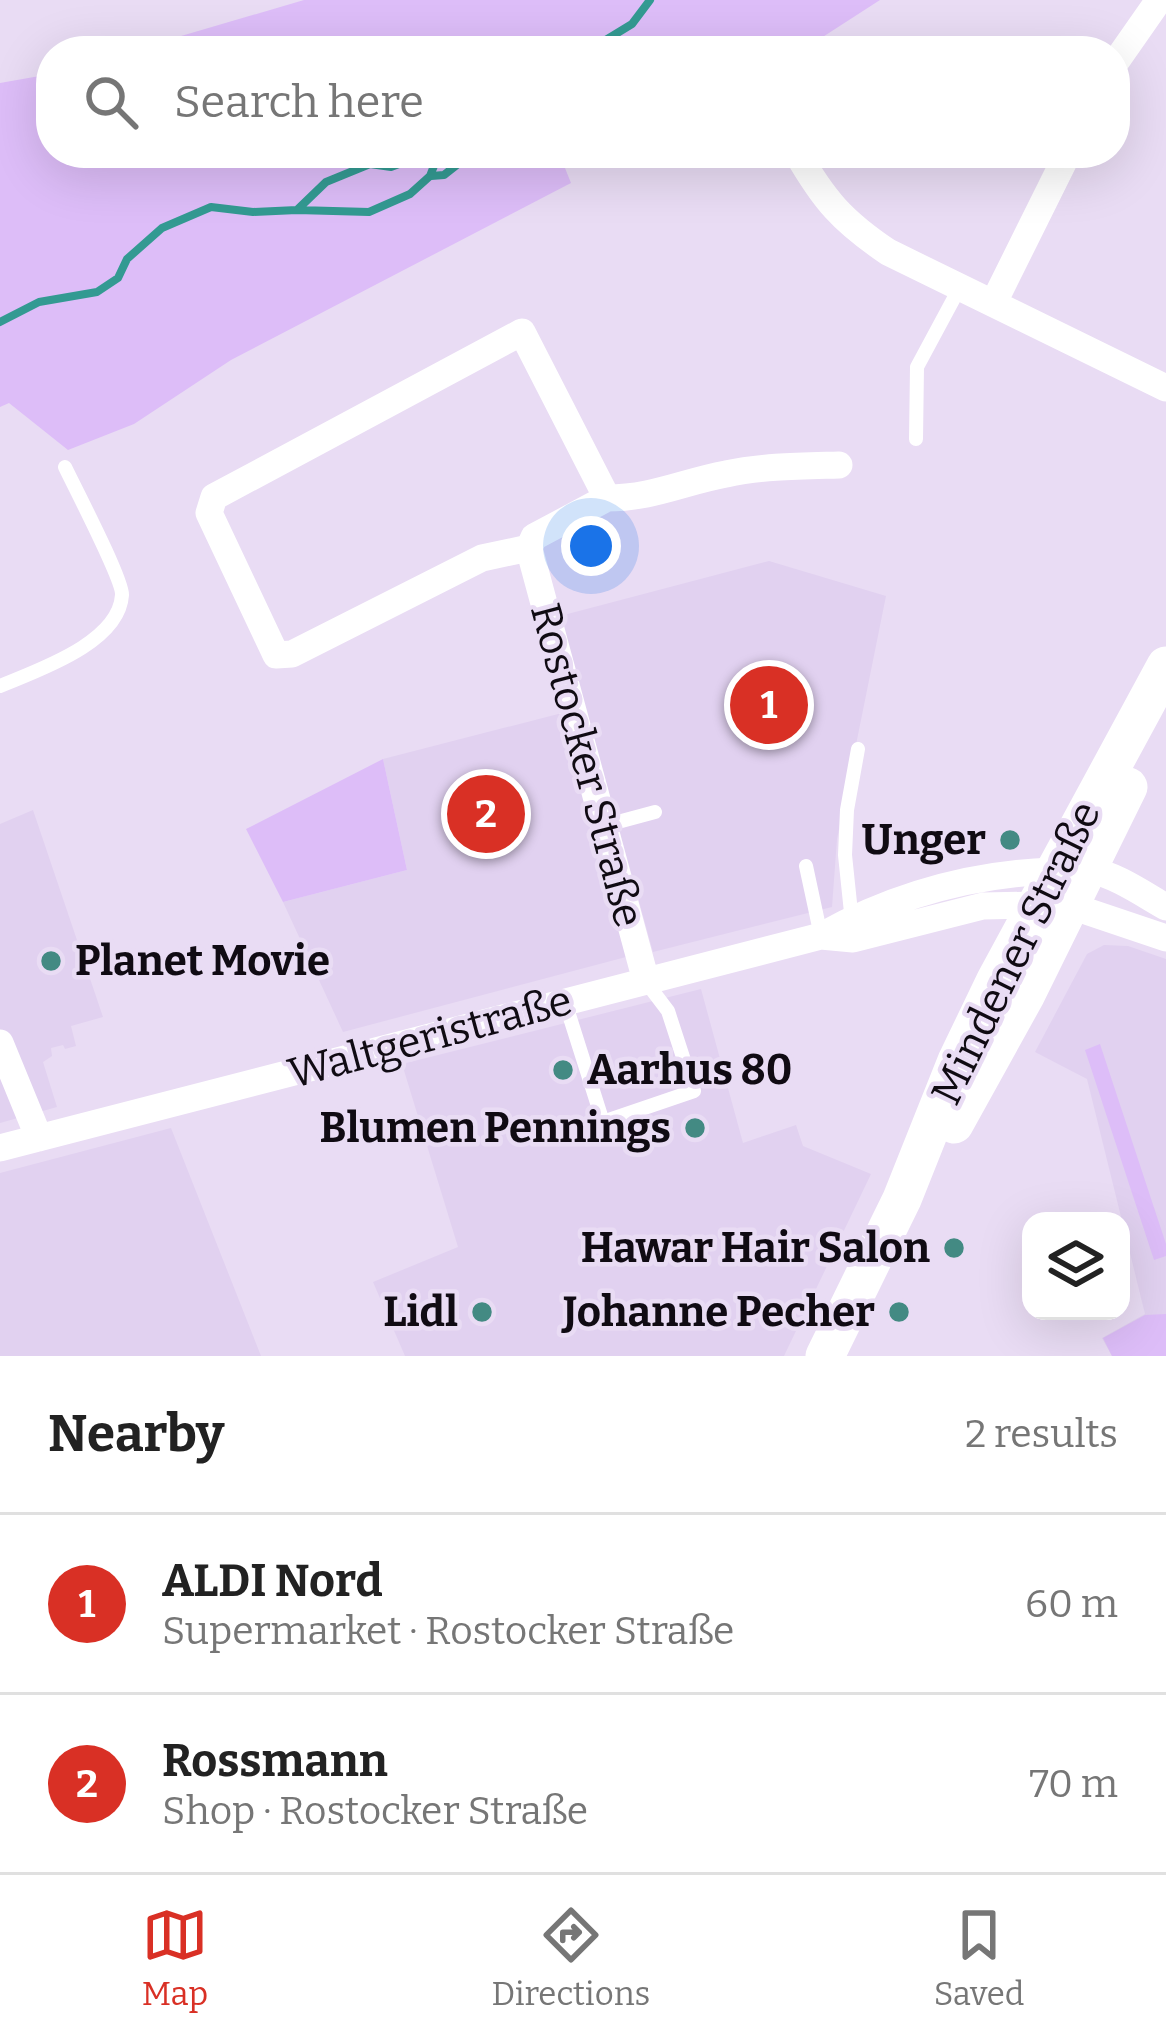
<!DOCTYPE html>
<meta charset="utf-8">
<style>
body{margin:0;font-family:Bitter,serif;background:#f2f2f2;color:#222}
.controls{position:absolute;right:36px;bottom:36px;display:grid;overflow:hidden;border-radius:24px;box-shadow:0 12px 48px #0002}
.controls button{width:108px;height:108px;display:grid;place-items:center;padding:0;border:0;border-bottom:3px solid #e0e0e0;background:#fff;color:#222;font:60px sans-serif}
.you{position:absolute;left:591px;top:546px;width:42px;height:42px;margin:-30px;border:9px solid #fff;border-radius:50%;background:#1a73e8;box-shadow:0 0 0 18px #1a73e833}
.badge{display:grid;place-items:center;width:78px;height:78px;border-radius:50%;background:#d93025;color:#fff;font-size:39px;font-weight:700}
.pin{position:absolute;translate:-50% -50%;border:6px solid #fff;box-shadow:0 3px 12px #0006}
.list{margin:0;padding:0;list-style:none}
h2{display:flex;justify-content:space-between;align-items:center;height:156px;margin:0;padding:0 48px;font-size:51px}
h2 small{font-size:39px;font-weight:400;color:#767676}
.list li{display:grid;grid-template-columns:78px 1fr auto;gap:36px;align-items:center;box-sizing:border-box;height:180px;padding:0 48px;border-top:3px solid #e0e0e0}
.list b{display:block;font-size:45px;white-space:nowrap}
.list p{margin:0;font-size:39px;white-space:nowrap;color:#767676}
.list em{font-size:39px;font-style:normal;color:#767676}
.icon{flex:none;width:66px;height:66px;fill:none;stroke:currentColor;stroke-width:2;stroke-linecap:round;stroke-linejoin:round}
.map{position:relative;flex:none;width:1166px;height:1356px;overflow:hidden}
.search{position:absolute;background:#fff;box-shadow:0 12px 48px #0002;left:36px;right:36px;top:36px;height:132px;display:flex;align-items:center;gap:30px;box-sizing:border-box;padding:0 42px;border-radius:48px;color:#767676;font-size:45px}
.sheet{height:516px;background:#fff}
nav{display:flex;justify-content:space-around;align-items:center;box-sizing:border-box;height:168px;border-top:3px solid #e0e0e0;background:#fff;font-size:33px;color:#767676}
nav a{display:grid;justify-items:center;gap:6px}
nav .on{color:#d93025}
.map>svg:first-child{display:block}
</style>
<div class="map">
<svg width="1166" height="1356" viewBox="0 0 1166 1356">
<rect width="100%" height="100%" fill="#e9dcf4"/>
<path fill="#e1d1f0" d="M 769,561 L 886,596 L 837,839 L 832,907 L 653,952 L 560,616 Z
M 562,713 L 626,957 L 343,1032 L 283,902 L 407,870 L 383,759 Z
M 33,810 L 103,1017 L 71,1026 L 76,1046 L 65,1049 L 63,1045 L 51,1048 L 52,1056 L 43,1062 L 57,1107 L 0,1123 L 0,824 Z
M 1104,945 L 1128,946 L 1166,959 L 1166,1356 L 1112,1356 L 1102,1338 L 1145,1314 L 1087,1079 L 1035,1052 L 1087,954 Z
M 701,989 L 743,1143 L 796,1125 L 803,1146 L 871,1174 L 784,1356 L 405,1356 L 373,1282 L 458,1247 L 402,1064 Z
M 171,1128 L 261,1356 L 0,1356 L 0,1173 Z"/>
<path fill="#ddbdf8" d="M 304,0 L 880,0 L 801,51 L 130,51 Z
M 51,74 L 51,153 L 559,153 L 571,183 L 231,360 L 134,424 L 68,450 L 9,403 L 0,407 L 0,83 Z
M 383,759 L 407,870 L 283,902 L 246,829 Z
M 1100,1044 L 1166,1244 L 1166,1256 L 1154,1260 L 1085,1050 Z
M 1166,1314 L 1166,1356 L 1112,1356 L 1103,1338 L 1145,1315 Z"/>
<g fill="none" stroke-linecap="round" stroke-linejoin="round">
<path stroke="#339a92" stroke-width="8" d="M 508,51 L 537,46 L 591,49 L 632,24 L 650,0
M 431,176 L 444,175 L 463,160 L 490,153
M 298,209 L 326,182 L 370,164 L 391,167 L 415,158 L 436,160
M 0,322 L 39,302 L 97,292 L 118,278 L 127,259 L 162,228 L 211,207 L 253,212 L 297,210 L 369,212 L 410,194 L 430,176 L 439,153"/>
<path stroke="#fff" stroke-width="14" d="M 916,439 L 917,367 L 960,287
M 0,686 C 38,670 119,643 122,595 C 123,580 75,488 65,467
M 603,826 L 655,812
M 806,866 L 821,936
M 852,922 L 845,855 L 847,810 L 858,749
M 565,1002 L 603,1122 L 694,1091 L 668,1011 L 646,982"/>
<path stroke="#fff" stroke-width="27" d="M 1115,63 L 1159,0
M 797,153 C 824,200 842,221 888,252 L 1166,388
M 994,302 L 1068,153
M 607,498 C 652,498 683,482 726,474 C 763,466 802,466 839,465
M 529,548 L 482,558 L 292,654 L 276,655 L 209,513 L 214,497 L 522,332 L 607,498 L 534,537 L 529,548 L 646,981
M 821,936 L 853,939 L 983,906 L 1037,905 L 1071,906 L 1166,938
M 0,1043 L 39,1138
M 0,1148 L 821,936 C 893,896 970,874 1053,871 C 1065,871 1079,867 1090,870 C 1116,875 1143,894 1166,907"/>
<path stroke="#fff" stroke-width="39" d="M 954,1124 L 1026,994 L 1128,787
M 825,1356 L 902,1199 L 957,1061 L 996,980 L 1166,666"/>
</g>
<g fill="#438a83" stroke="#e9dcf4" stroke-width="4.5">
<circle cx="1010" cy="840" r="12"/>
<circle cx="51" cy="961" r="12"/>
<circle cx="563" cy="1070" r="12"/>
<circle cx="695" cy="1128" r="12"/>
<circle cx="954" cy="1248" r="12"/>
<circle cx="482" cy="1312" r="12"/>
<circle cx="899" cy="1312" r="12"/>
</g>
<g text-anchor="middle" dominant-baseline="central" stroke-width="9" stroke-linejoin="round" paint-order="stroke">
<g font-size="42" fill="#100b13" stroke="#e9dcf4">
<text transform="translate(587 765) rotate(75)">Rostocker Straße</text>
<text transform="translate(1016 953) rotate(-64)">Mindener Straße</text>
<text transform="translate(430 1037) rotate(-15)">Waltgeristraße</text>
</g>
<g font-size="42" font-weight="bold" fill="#100b13" stroke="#e9dcf4" text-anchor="end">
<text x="986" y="840">Unger</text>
<text x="75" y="961" text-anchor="start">Planet Movie</text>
<text x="587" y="1070" text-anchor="start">Aarhus 80</text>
<text x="671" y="1128">Blumen Pennings</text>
<text x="930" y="1248">Hawar Hair Salon</text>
<text x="458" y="1312">Lidl</text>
<text x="875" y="1312">Johanne Pecher</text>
</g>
</g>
</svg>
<div class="controls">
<button><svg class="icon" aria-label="layers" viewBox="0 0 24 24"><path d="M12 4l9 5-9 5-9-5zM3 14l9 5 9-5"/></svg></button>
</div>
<div class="you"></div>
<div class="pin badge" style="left:769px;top:705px">1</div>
<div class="pin badge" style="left:486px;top:814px">2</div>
<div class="search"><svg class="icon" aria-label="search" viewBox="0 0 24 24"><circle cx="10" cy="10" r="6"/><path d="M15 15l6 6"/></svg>Search here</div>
</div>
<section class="sheet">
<h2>Nearby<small>2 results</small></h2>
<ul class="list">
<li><span class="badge">1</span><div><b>ALDI Nord</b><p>Supermarket · Rostocker Straße</p></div><em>60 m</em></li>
<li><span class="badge">2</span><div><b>Rossmann</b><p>Shop · Rostocker Straße</p></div><em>70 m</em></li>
</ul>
</section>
<nav>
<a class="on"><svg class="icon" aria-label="map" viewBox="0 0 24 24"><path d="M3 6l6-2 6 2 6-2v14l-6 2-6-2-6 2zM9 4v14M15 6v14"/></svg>Map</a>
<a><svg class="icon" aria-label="directions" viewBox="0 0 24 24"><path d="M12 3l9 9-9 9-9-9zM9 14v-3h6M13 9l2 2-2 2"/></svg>Directions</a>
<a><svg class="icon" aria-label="saved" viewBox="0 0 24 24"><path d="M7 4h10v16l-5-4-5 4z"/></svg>Saved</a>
</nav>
